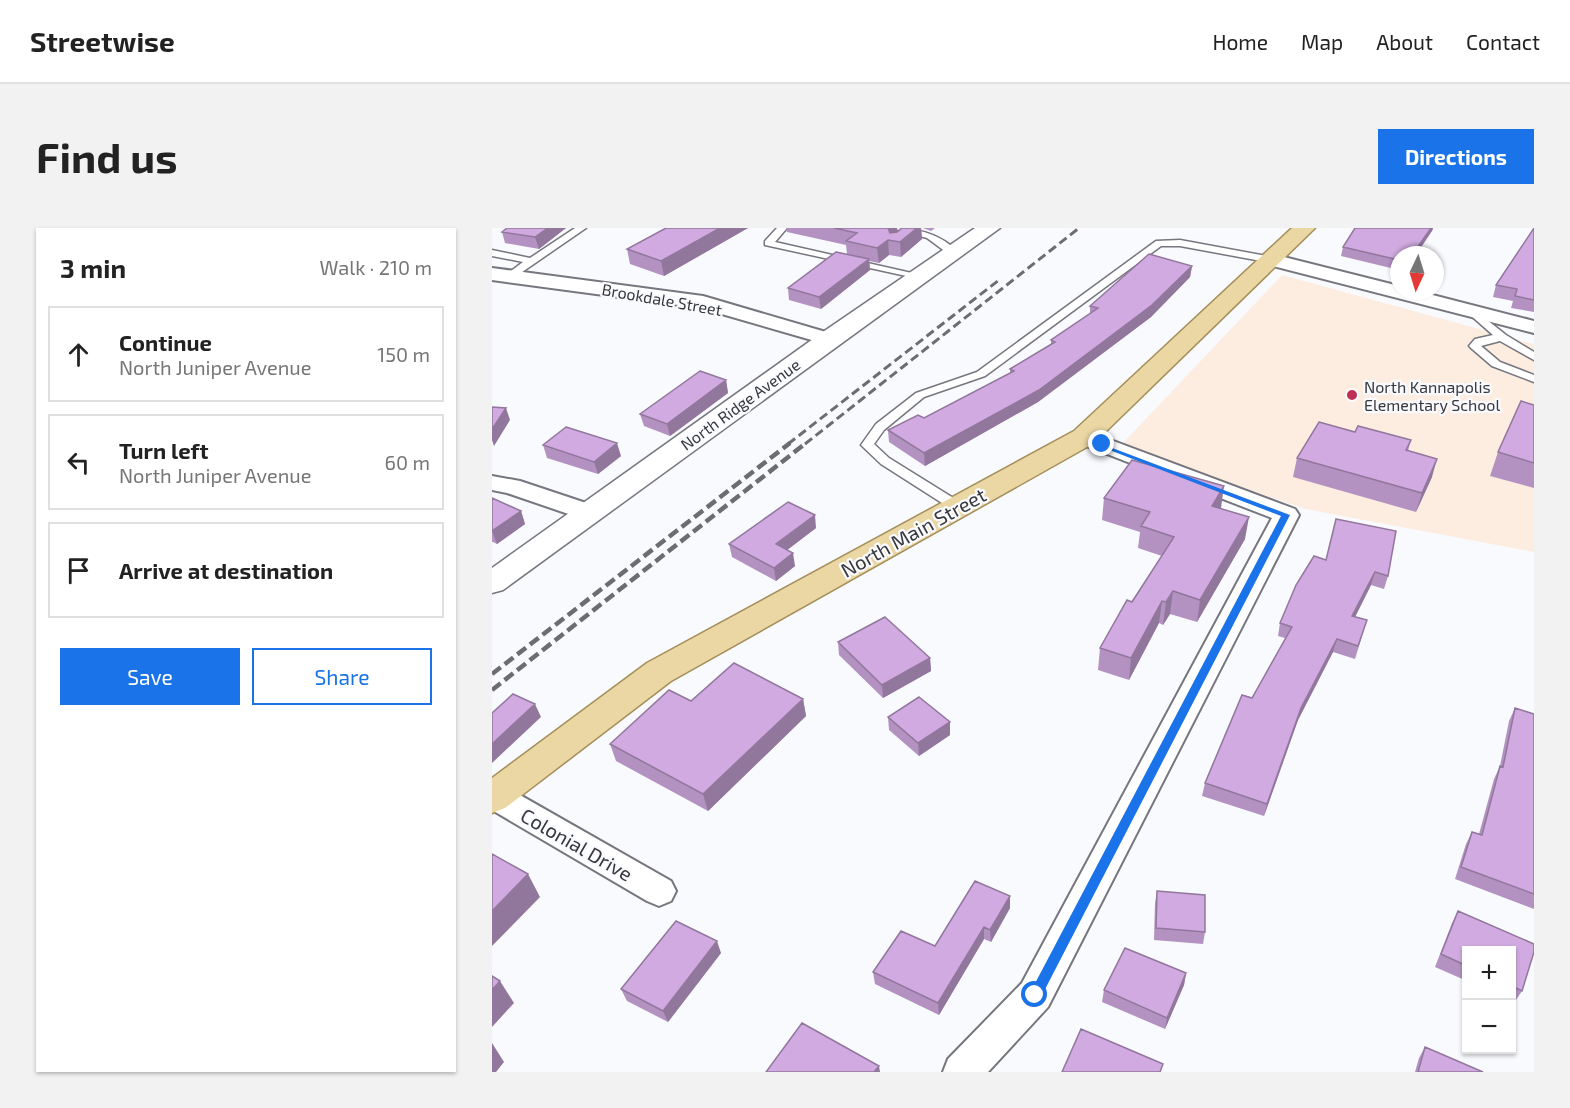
<!DOCTYPE html>
<meta charset="utf-8">
<style>
body{margin:0;font-family:"Exo 2",sans-serif;background:#f2f2f2;color:#222}
.controls{position:absolute;right:18px;bottom:18px;display:grid;overflow:hidden;border-radius:0px;box-shadow:0 2px 4px #0004}
.controls button{width:54px;height:54px;display:grid;place-items:center;padding:0;border:0;border-bottom:2px solid #e0e0e0;background:#fff;color:#222;font:30px sans-serif}
.compass{position:absolute;left:898px;top:18px;width:54px;height:54px;border-radius:50%;background:#fff;box-shadow:0 2px 4px #0004;rotate:184deg}
.stop{position:absolute;width:18px;height:18px;margin:-14px;border:4px solid #1a73e8;border-radius:50%;background:#fff}
.stop.end{background:#1a73e8;border-color:#fff;box-shadow:0 2px 6px #0008}
.list{margin:0;padding:0;list-style:none}
h2{display:flex;justify-content:space-between;align-items:center;height:78px;margin:0;padding:0 24px;font-size:26px}
h2 small{font-size:20px;font-weight:400;color:#767676}
.list li{display:grid;grid-template-columns:39px 1fr auto;gap:18px;align-items:center;box-sizing:border-box;height:96px;margin:0 12px 12px;padding:0 12px;border:2px solid #e0e0e0;border-radius:0px}
.list b{display:block;font-size:22px;white-space:nowrap}
.list p{margin:0;font-size:20px;white-space:nowrap;color:#767676}
.list em{font-size:20px;font-style:normal;color:#767676}
.actions{display:flex;gap:12px;padding:18px 24px}
.actions a{flex:1;padding:14px 0;border:2px solid #1a73e8;border-radius:0px;text-align:center;font-size:21px;color:#1a73e8}
.actions .main{background:#1a73e8;color:#fff}
.icon{flex:none;width:33px;height:33px;fill:none;stroke:currentColor;stroke-width:2;stroke-linecap:round;stroke-linejoin:round}
.map{position:relative;flex:none;width:1042px;height:844px;overflow:hidden;border-radius:0px}
header{display:flex;align-items:center;gap:36px;box-sizing:border-box;height:84px;padding:0 30px;background:#fff;border-bottom:2px solid #e0e0e0}
header strong{font-size:28px}
nav{display:flex;gap:33px;margin-inline-start:auto;font-size:21px}
.intro{display:flex;align-items:center;justify-content:space-between;box-sizing:border-box;height:144px;padding:0 36px}
h1{margin:0;font-size:42px}
.button{padding:15px 27px;border-radius:0px;background:#1a73e8;color:#fff;font-size:21px;font-weight:700}
main{display:flex;gap:36px;padding:0 36px}
aside{flex:1;background:#fff;border-radius:0px;box-shadow:0 2px 4px #0004}
.map>svg:first-child{display:block}
</style>
<header>
<strong>Streetwise</strong>
<nav><a>Home</a><a>Map</a><a>About</a><a>Contact</a></nav>
</header>
<div class="intro"><h1>Find us</h1><a class="button">Directions</a></div>
<main>
<aside>
<h2>3 min<small>Walk · 210 m</small></h2>
<ul class="list">
<li><svg class="icon" aria-label="ahead" viewBox="0 0 24 24"><path d="M12 20V5M6 11l6-6 6 6"/></svg><div><b>Continue</b><p>North Juniper Avenue</p></div><em>150 m</em></li>
<li><svg class="icon" aria-label="left" viewBox="0 0 24 24"><path d="M17 20v-9H6M10 6l-5 5 5 5"/></svg><div><b>Turn left</b><p>North Juniper Avenue</p></div><em>60 m</em></li>
<li><svg class="icon" aria-label="arrive" viewBox="0 0 24 24"><path d="M6 21V4h12l-3 4 3 4H6"/></svg><div><b>Arrive at destination</b></div></li>
</ul>
<div class="actions"><a class="main">Save</a><a>Share</a></div>
</aside>
<div class="map">
<svg width="1042" height="844" viewBox="0 0 1042 844">
<rect width="100%" height="100%" fill="#f9fafe"/>
<path fill="#fdede1" d="M 790,47 L 1042,116 L 1042,324 L 813,281 L 629,217 Z"/>
<g fill="none" stroke-linecap="round" stroke-linejoin="round">
<g stroke="#76767f" stroke-width="3">
<path id="service" d="M 83,0 L 94,0 L 20,51 L 11,49 L 31,34 L 0,28 L 0,22 L 38,30 Z
M 285,0 L 295,0 L 283,14 L 433,48 L 428,51 L 273,17 L 273,13 Z
M 400,0 C 426,0 449,6 467,25 L 458,27 L 435,10 Z
M 688,12 L 780,29 L 785,32 L 780,35 L 688,18 L 669,18 L 493,148 L 432,169 L 392,202 L 382,216 L 397,230 L 471,276 L 473,279 L 471,282 L 461,282 L 389,236 L 369,217 L 384,196 L 424,165 L 485,144 L 664,13 Z
M 980,80 L 1014,107 L 1042,124 L 1042,132 L 1008,113 L 989,118 L 1008,134 L 1042,147 L 1042,154 L 1000,138 L 979,120 L 977,118 L 983,111 L 1001,107 L 976,85 L 975,83 Z"/>
</g>
<g stroke="#76767f" stroke-width="4">
<path id="minor" d="M 780,26 L 907,58 L 907,63 L 925,63 L 1042,93 L 1042,105 L 773,36 L 770,32 Z
M 0,40 L 211,68 L 344,107 L 348,111 L 344,115 L 337,117 L 209,80 L 0,52 Z
M 592,202 L 803,281 L 807,287 L 556,779 L 496,844 L 451,844 L 456,831 L 530,755 L 780,290 L 584,214 L 580,209 L 584,204 Z
M 0,248 L 28,253 L 106,279 L 110,285 L 106,291 L 97,293 L 15,265 L 0,262 Z
M 3,555 L 14,559 L 179,653 L 184,663 L 179,673 L 167,678 L 155,673 L 0,582 L 0,556 Z"/>
</g>
<g stroke="#76767f" stroke-width="3">
<path id="tertiary" d="M 483,0 L 508,0 L 11,362 L 0,365 L 0,340 L 328,106 Z"/>
</g>
<g stroke="#a48e59" stroke-width="3">
<path id="primary" d="M 800,0 L 823,0 L 602,215 L 179,453 L 13,580 L 0,585 L 0,550 L 155,435 L 582,203 Z"/>
</g>
<use href="#service" fill="#fff" fill-rule="evenodd"/>
<use href="#minor" fill="#fff" fill-rule="evenodd"/>
<use href="#tertiary" fill="#fff" fill-rule="evenodd"/>
<use href="#primary" fill="#ebd7a4" fill-rule="evenodd"/>
<path stroke="#6d6d71" stroke-width="3" stroke-dasharray="9 4.5" stroke-linecap="butt" d="M 296,216 L 507,52
M 313,216 L 587,0"/>
<path stroke="#6d6d71" stroke-width="4.5" stroke-dasharray="11 5" stroke-linecap="butt" d="M 0,446 L 298,215
M 0,462 L 314,215"/>
</g>
<path fill="#b392c1" d="M 15,0 L 74,0 L 47,21 L 13,15 L 10,4 Z
M 174,0 L 256,0 L 172,48 L 138,36 L 135,21 Z
M 294,0 L 405,0 L 405,4 L 410,0 L 429,0 L 430,11 L 409,29 L 397,27 L 387,35 L 377,33 L 378,42 L 329,81 L 297,72 L 296,60 L 355,26 L 354,17 L 295,4 Z
M 431,0 L 443,0 L 439,3 Z
M 863,0 L 941,0 L 940,3 L 907,27 L 907,42 L 849,28 L 851,19 Z
M 1042,0 L 1042,84 L 1019,80 L 1021,73 L 1001,69 L 1004,57 Z
M 700,38 L 698,49 L 659,89 L 546,174 L 433,238 L 397,214 L 396,202 L 432,190 L 518,145 L 518,141 L 559,116 L 559,112 L 598,86 L 598,78 Z
M 234,152 L 236,165 L 178,208 L 152,198 L 148,186 Z
M 1042,177 L 1042,260 L 998,248 L 1006,224 Z
M 863,204 L 919,212 L 916,223 L 940,249 L 924,284 L 801,249 L 805,230 Z
M 51,217 L 129,228 L 106,246 L 55,230 Z
M 0,270 L 29,283 L 33,296 L 5,316 L 1,314 L 0,314 Z
M 612,270 L 729,281 L 753,311 L 705,394 L 678,386 L 671,397 L 667,395 L 637,452 L 606,442 L 608,420 L 670,328 L 646,320 L 648,304 L 610,292 Z
M 844,291 L 896,348 L 892,361 L 879,357 L 863,389 L 871,405 L 863,431 L 841,424 L 806,492 L 772,588 L 710,568 L 713,555 L 793,410 L 786,408 L 788,395 L 834,332 Z
M 324,300 L 295,322 L 303,338 L 284,353 L 240,329 L 237,316 Z
M 346,414 L 438,430 L 439,443 L 391,470 L 347,427 Z
M 311,471 L 314,488 L 216,583 L 124,533 L 118,516 L 199,473 Z
M 1023,480 L 1042,486 L 1042,681 L 963,651 L 974,616 L 980,604 L 987,606 L 1002,551 L 1008,538 L 1017,493 Z
M 396,489 L 458,494 L 458,507 L 427,528 L 397,502 Z
M 665,663 L 713,704 L 711,716 L 662,712 L 663,675 Z
M 518,668 L 518,680 L 499,714 L 492,711 L 447,787 L 383,756 L 381,744 L 443,718 Z
M 966,683 L 1042,716 L 1042,724 L 1030,763 L 1022,775 L 1020,773 L 1020,723 L 975,723 L 975,753 L 943,739 L 960,695 Z
M 229,725 L 176,794 L 135,773 L 129,761 Z
M 694,745 L 692,757 L 673,801 L 610,774 L 612,762 Z
M 933,819 L 991,844 L 923,844 L 927,830 Z"/>
<path fill="#92779d" d="M 56,0 L 74,0 L 47,21 L 43,9 Z
M 228,0 L 256,0 L 172,48 L 169,33 Z
M 396,0 L 405,0 L 405,5 L 397,13 Z
M 425,0 L 429,0 L 430,11 L 409,29 L 408,14 Z
M 939,0 L 941,0 L 940,3 L 924,27 L 920,27 Z
M 396,12 L 397,27 L 387,35 L 385,20 Z
M 377,31 L 378,42 L 329,81 L 327,69 Z
M 700,38 L 698,49 L 659,89 L 546,174 L 433,238 L 432,225 Z
M 234,152 L 236,165 L 178,208 L 175,196 Z
M 14,180 L 18,192 L 2,218 L 0,212 L 0,201 Z
M 125,215 L 129,228 L 106,246 L 102,234 Z
M 945,231 L 940,249 L 924,284 L 930,265 Z
M 732,258 L 729,280 L 717,300 L 720,278 Z
M 29,283 L 33,296 L 5,316 L 0,303 Z
M 323,287 L 324,300 L 286,329 L 284,316 Z
M 757,289 L 753,311 L 705,394 L 708,372 Z
M 301,325 L 303,338 L 284,353 L 282,340 Z
M 883,344 L 879,357 L 857,401 L 860,388 Z
M 681,363 L 678,386 L 671,397 L 674,374 Z
M 670,373 L 667,395 L 637,452 L 639,430 Z
M 845,411 L 841,424 L 806,492 L 772,588 L 775,576 L 809,480 Z
M 438,430 L 439,443 L 391,470 L 390,457 Z
M 311,471 L 314,488 L 216,583 L 211,566 Z
M 43,476 L 49,489 L 0,535 L 0,516 Z
M 458,494 L 458,507 L 427,528 L 426,515 Z
M 36,646 L 48,669 L 0,718 L 0,683 Z
M 518,668 L 518,680 L 499,714 L 498,702 Z
M 492,699 L 492,711 L 447,787 L 446,775 Z
M 225,713 L 229,725 L 176,794 L 171,783 Z
M 694,745 L 692,757 L 673,801 L 675,790 Z
M 8,753 L 22,775 L 0,799 L 0,762 Z
M 0,815 L 12,834 L 4,844 L 0,844 Z
M 387,838 L 388,844 L 382,844 Z"/>
<path fill="#d0aae0" stroke="#92779d" stroke-width="1.5" d="M 15,0 L 56,0 L 43,9 L 10,4 Z
M 174,0 L 228,0 L 169,33 L 135,21 Z
M 342,0 L 396,0 L 398,5 L 405,4 L 410,0 L 425,0 L 408,14 L 396,12 L 385,20 L 354,13 L 365,5 Z
M 863,0 L 939,0 L 920,27 L 907,27 L 907,32 L 851,19 Z
M 1042,0 L 1042,72 L 1023,68 L 1025,61 L 1004,57 Z
M 344,24 L 377,31 L 327,69 L 296,60 Z
M 657,26 L 700,38 L 660,77 L 547,162 L 432,225 L 396,202 L 426,187 L 432,190 L 522,143 L 518,141 L 563,114 L 559,112 L 606,80 L 598,78 Z
M 208,143 L 234,152 L 175,196 L 148,186 Z
M 1029,173 L 1042,177 L 1042,235 L 1006,224 Z
M 0,179 L 14,180 L 0,201 Z
M 827,194 L 863,204 L 866,198 L 919,212 L 914,222 L 945,231 L 930,265 L 805,230 Z
M 74,199 L 125,215 L 102,234 L 51,217 Z
M 640,232 L 732,258 L 720,278 L 757,289 L 708,372 L 681,363 L 674,374 L 670,373 L 639,430 L 608,420 L 635,372 L 640,374 L 682,309 L 649,298 L 658,284 L 612,270 Z
M 0,270 L 29,283 L 0,303 Z
M 296,274 L 323,287 L 284,316 L 301,325 L 282,340 L 237,316 Z
M 844,291 L 904,303 L 896,348 L 883,344 L 860,388 L 875,392 L 866,418 L 845,411 L 809,480 L 775,576 L 713,555 L 750,467 L 760,470 L 800,399 L 788,395 L 804,357 L 822,328 L 834,332 Z
M 393,389 L 438,430 L 390,457 L 346,414 Z
M 242,435 L 311,471 L 211,566 L 118,516 L 177,462 L 199,473 Z
M 21,466 L 43,476 L 0,516 L 0,485 Z
M 427,469 L 458,494 L 426,515 L 396,489 Z
M 1023,480 L 1042,486 L 1042,666 L 969,639 L 980,604 L 990,607 L 1008,538 L 1011,539 Z
M 0,626 L 36,646 L 0,683 Z
M 483,653 L 518,668 L 498,702 L 492,699 L 446,775 L 381,744 L 409,703 L 443,718 Z
M 665,663 L 713,667 L 713,704 L 664,700 Z
M 966,683 L 1042,716 L 1042,724 L 1030,763 L 1020,758 L 1020,723 L 975,723 L 975,738 L 949,726 Z
M 184,693 L 225,713 L 171,783 L 129,761 Z
M 633,720 L 694,745 L 675,790 L 612,762 Z
M 0,748 L 8,753 L 0,762 Z
M 310,795 L 387,838 L 382,844 L 274,844 Z
M 589,801 L 671,836 L 668,844 L 570,844 Z
M 933,819 L 991,844 L 926,844 Z"/>
<path fill="#1a73e8" d="M 607,215 L 798,287 L 548,771 L 543,773 L 539,771 L 539,763 L 789,288 L 607,218 Z"/>
<circle fill="#bf3055" stroke="#f9fafe" stroke-width="2" cx="860" cy="167" r="6"/>
<g text-anchor="middle" dominant-baseline="central" stroke-width="4.5" stroke-linejoin="round" paint-order="stroke">
<g font-size="16" fill="#38383c" stroke="#f9fafe">
<text transform="translate(170 71) rotate(10)">Brookdale Street</text>
<text transform="translate(248 176) rotate(-36)">North Ridge Avenue</text>
</g>
<g font-size="16" fill="#38383c" stroke="#f9fafe" text-anchor="start">
<text x="872" y="158">North Kannapolis<tspan x="872" dy="18">Elementary School</tspan></text>
</g>
<g font-size="20" fill="#38383c" stroke="#f9fafe">
<text transform="translate(421 304) rotate(-29)">North Main Street</text>
<text transform="translate(85 616) rotate(30)">Colonial Drive</text>
</g>
</g>
</svg>
<div class="controls">
<button>+</button>
<button>−</button>
</div>
<svg class="compass" viewBox="-18 -18 36 36"><path d="M0-13l5 13h-10z" fill="#e53935"/><path d="M0 13l5-13h-10z" fill="#767676"/></svg>
<div class="stop" style="left:543px;top:767px"></div>
<div class="stop end" style="left:610px;top:216px"></div>
</div>
</main>
